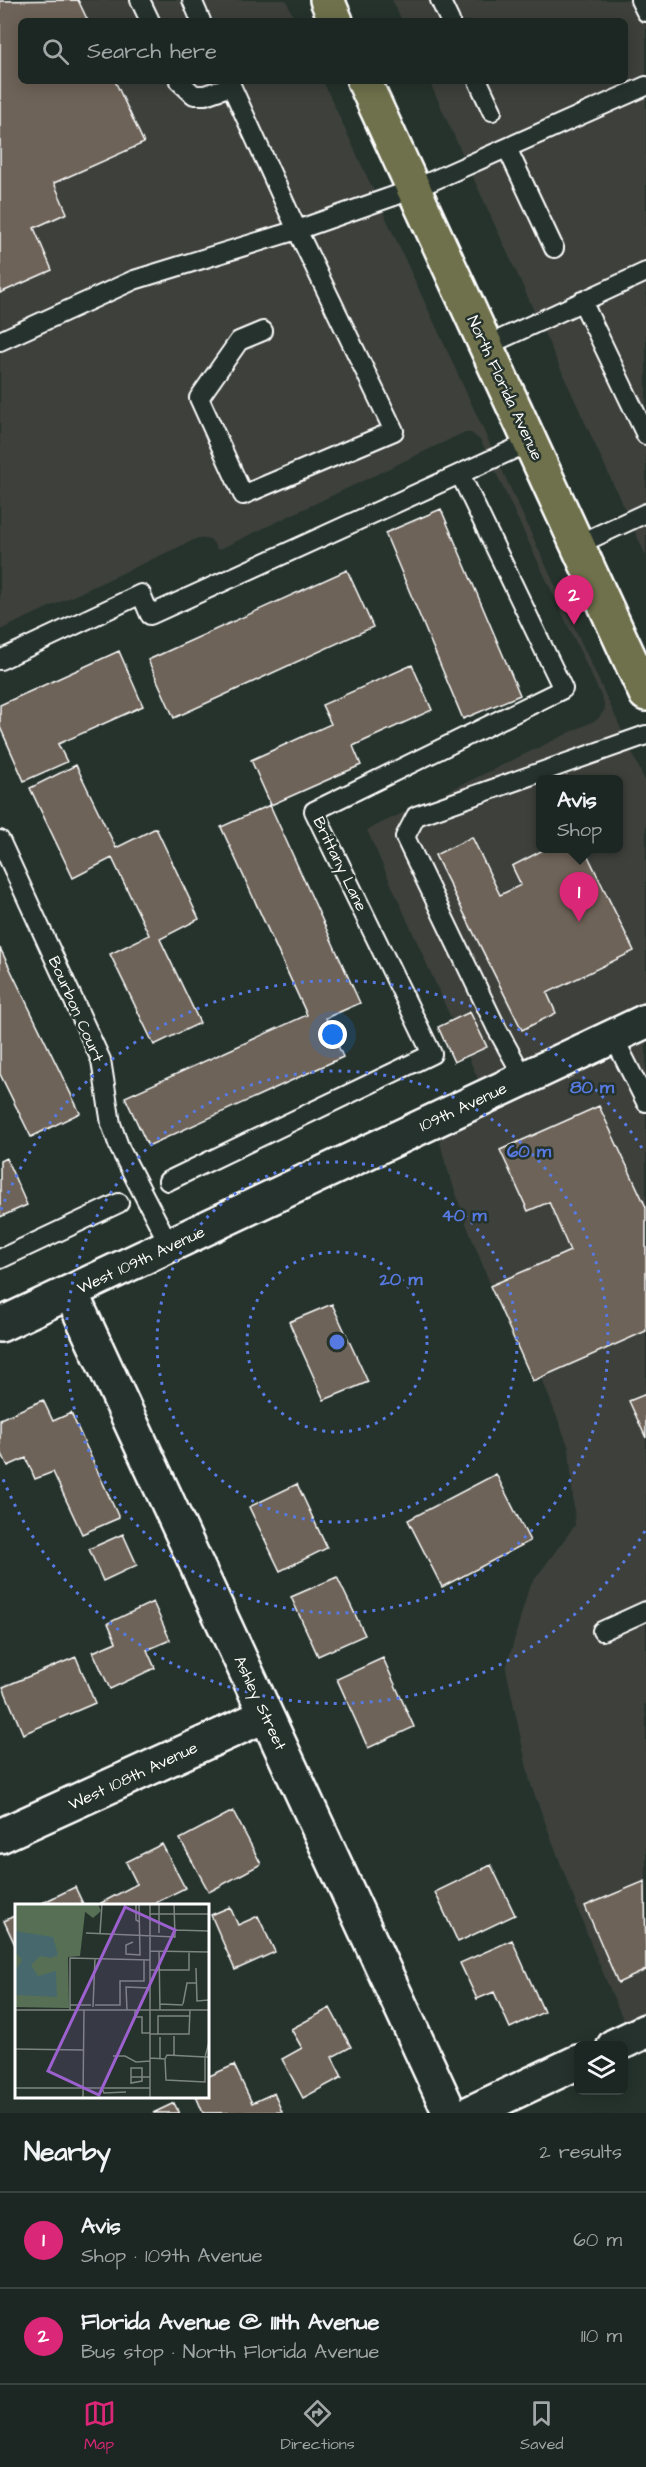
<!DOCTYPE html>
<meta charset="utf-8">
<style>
body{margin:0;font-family:"Architects Daughter",sans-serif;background:#29322f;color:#f1f3f6}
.controls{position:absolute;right:18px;bottom:18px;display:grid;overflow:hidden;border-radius:9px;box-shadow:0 3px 15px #0003}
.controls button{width:54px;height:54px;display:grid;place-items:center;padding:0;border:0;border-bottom:2px solid #3a4340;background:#1c2622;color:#f1f3f6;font:30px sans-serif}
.you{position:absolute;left:333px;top:1035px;width:21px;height:21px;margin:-15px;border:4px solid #fff;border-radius:50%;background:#1a73e8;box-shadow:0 0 0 9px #1a73e833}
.badge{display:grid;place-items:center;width:39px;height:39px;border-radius:50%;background:#db2777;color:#fff;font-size:20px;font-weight:700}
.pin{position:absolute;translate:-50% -50px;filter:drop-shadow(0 2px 3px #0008)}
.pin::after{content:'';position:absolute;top:32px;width:21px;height:18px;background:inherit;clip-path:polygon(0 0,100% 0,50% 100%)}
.popup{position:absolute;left:536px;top:775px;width:87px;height:78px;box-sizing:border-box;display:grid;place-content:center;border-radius:9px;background:#1c2622;filter:drop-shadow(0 2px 4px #0005);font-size:20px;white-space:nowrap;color:#a0a5a5}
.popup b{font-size:22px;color:#f1f3f6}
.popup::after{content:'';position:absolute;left:50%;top:100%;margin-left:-12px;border:12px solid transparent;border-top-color:#1c2622}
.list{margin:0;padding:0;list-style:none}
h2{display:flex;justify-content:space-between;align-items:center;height:78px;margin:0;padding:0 24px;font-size:26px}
h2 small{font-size:20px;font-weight:400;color:#a0a5a5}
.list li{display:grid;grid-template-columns:39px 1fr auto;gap:18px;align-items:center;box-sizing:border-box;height:96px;padding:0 24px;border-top:2px solid #3a4340}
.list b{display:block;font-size:22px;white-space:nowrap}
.list p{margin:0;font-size:20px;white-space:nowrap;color:#a0a5a5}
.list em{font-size:20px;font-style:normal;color:#a0a5a5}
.icon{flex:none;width:33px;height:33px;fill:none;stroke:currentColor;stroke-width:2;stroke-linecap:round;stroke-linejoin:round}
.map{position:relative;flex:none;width:646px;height:2113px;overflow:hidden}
.search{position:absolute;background:#1c2622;box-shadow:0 3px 15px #0003;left:18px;right:18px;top:18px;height:66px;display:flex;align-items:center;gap:15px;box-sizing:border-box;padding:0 21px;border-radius:9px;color:#a0a5a5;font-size:22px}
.sheet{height:270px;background:#1c2622}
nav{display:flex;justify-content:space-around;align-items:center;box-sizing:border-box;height:84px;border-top:2px solid #3a4340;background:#1c2622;font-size:16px;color:#a0a5a5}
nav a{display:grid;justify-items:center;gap:3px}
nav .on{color:#db2777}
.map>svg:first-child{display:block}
</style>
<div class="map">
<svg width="646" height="2113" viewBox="0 0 646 2113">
<rect width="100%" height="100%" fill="#26332d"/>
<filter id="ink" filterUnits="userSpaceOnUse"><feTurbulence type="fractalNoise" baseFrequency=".0167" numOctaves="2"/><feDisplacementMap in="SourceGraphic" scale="12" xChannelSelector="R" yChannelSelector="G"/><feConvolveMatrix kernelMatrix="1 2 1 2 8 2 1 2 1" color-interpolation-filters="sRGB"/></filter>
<g filter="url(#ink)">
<path fill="#3c413a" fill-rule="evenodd" d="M 0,0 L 286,0 L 295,21 L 21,21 L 21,81 L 323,81 L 646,783 L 646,1002 L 479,1081 L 367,830 L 598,719 L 605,709 L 603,700 L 481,441 L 471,433 L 463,433 L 218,550 L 211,540 L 198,538 L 0,630 ZM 540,780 L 618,780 L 618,848 L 540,848 Z
M 392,0 L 646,0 L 646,556 L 429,81 L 625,81 L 625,21 L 402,21 Z
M 646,1040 L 646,1702 L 644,1705 L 646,1716 L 646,2011 L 624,2022 L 592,1947 L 530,1782 L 506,1669 L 529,1587 L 575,1525 L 569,1448 L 528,1343 L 491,1286 L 467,1226 L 445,1162 L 439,1138 Z"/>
<path fill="#6e6358" stroke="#fff" stroke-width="1.5" d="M 78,0 L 88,21 L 21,21 L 21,81 L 115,81 L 144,143 L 54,183 L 67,213 L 34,228 L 52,270 L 0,293 L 0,1 Z
M 441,509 L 520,695 L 463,719 L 385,533 Z
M 347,570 L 373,627 L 174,718 L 148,660 Z
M 119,651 L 143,706 L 58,744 L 67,762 L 24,781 L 0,727 L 0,705 Z
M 412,665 L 432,710 L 353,746 L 361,765 L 271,805 L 251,760 L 331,724 L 322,705 Z
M 76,765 L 116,848 L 156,828 L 199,919 L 160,939 L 200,1023 L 154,1045 L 110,954 L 149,935 L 112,858 L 73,878 L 30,788 Z
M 270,805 L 360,1003 L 326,1018 L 343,1057 L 148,1146 L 125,1097 L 307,1015 L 221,827 Z
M 472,837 L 500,895 L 521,885 L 512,866 L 547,848 L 584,848 L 634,951 L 547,993 L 556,1013 L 522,1030 L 435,855 Z
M 0,948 L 80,1113 L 31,1137 L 0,1074 Z
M 470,1012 L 487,1047 L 454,1062 L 438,1027 Z
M 599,1106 L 646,1207 L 646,1331 L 533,1381 L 490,1286 L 570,1251 L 549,1202 L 528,1211 L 500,1150 Z
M 6,1158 L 27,1205 L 0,1217 L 0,1161 Z
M 332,1304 L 368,1382 L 324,1400 L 289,1322 Z
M 646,1394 L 646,1438 L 629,1401 Z
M 43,1400 L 53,1421 L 71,1413 L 119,1518 L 82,1534 L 53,1472 L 35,1479 L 26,1458 L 8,1466 L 0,1450 L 0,1419 Z
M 496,1474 L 530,1541 L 442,1587 L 408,1520 Z
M 297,1484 L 327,1548 L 280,1571 L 249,1507 Z
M 123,1534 L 137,1565 L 103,1581 L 89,1549 Z
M 337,1577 L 365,1635 L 318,1656 L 291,1597 Z
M 153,1602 L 170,1640 L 147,1650 L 155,1668 L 110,1689 L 93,1652 L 116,1642 L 108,1623 Z
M 76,1657 L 95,1703 L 23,1734 L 3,1687 Z
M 383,1658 L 414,1727 L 368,1748 L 337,1679 Z
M 233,1811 L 261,1864 L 209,1892 L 180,1839 Z
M 162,1844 L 185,1888 L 149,1906 L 103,1906 L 101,1903 L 137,1884 L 126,1862 Z
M 491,1865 L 515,1915 L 458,1942 L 435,1892 Z
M 645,1881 L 646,1970 L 618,1983 L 585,1906 Z
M 75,1887 L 84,1906 L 36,1906 Z
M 230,1907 L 238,1925 L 258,1916 L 275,1952 L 235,1970 L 211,1915 Z
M 16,1915 L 16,1947 L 4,1921 Z
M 512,1940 L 544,2012 L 510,2028 L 494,1992 L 477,1999 L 460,1963 Z
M 330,2008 L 351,2047 L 332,2057 L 342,2077 L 303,2098 L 282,2059 L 302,2048 L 291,2029 Z
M 234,2065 L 252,2103 L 274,2093 L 282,2112 L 203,2113 L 196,2096 L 207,2096 L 207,2077 Z
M 174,2103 L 179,2113 L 153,2113 Z"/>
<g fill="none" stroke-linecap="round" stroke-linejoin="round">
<g stroke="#fff" stroke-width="22">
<path id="lane" d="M 140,0 L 150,21
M 192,0 L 201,21
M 440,0 L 450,21
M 640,0 L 646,12
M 179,81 L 194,95 L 205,95 L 231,86
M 229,81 L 297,230 L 394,431 L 243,495 L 199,398 L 239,341 L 263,331
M 478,81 L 492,111
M 507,148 L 554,248
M 582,301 L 646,435
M 0,341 L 134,280 L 297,230 L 414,189 L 646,86
M 486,346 L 646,272
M 577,545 L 646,513
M 0,660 L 141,594 L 150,615 L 530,442
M 0,840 L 101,1060 L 111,1124 L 120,1149 L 170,1246
M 613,1036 L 646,1102
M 524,1078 L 497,1029 L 405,837 L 416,816 L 646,735
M 168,1181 L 432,1054 L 314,811 L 563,689 L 460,474
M 0,1259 L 119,1203
M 602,1631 L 646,1611"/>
</g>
<g stroke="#fff" stroke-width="38">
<path id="street" d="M 71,1293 L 450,2113
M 0,1836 L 266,1715
M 614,2046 L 646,2031
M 470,2113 L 578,2062"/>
</g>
<g stroke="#fff" stroke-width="38">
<path id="secondary" d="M 0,1325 L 646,1021"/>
</g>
<g stroke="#fff" stroke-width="38">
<path id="primary" d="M 327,0 L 336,21
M 364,81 L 646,694"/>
</g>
<use href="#lane" stroke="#26332d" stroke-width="18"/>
<use href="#street" stroke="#26332d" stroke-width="33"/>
<use href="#secondary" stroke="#26332d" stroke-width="33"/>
<use href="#primary" stroke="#6e714b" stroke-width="33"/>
</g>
</g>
<g fill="none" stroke="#567ae2" stroke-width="3" stroke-dasharray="3 6">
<circle cx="337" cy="1342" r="90"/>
<circle cx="337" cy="1342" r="180"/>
<circle cx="337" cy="1342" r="271"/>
<path d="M645 1531A361 361 0 0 1 1 1474M1 1210A361 361 0 0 1 645 1153"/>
</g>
<g text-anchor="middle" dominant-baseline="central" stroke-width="5" stroke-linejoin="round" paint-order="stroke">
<g font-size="16" fill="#fff" stroke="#26332d">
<text transform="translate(505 388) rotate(65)">North Florida Avenue</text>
<text transform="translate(340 864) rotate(64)">Brittany Lane</text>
<text transform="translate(76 1009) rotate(66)">Bourbon Court</text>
<text transform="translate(463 1107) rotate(-25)">109th Avenue</text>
<text transform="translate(141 1260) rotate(-25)">West 109th Avenue</text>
<text transform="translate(260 1703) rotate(65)">Ashley Street</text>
<text transform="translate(133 1776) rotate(-25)">West 108th Avenue</text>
</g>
</g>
<g transform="translate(15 1904)">
<rect width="194" height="194" fill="#26332d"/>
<path d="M 0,0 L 71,0 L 65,52 L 53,53 L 54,104 L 0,103 Z" fill="#577055"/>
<path d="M 0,0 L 42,0 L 34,1 L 32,6 L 59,5 L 58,42 L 44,47 L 39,32 L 0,26 ZM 60,0 L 83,0 L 86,7 L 78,14 ZM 26,52 L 44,52 L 44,67 L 21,71 L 16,61 Z" fill="#577055"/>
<path d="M 0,27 L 38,33 L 43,51 L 36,54 L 25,52 L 16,61 L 23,72 L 41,67 L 42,93 L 0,91 L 0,67 L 7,56 L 0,48 Z" fill="#47696d"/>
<path fill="none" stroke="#7d8581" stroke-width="1.5" d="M 121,0 L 121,16 L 125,18M 135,10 L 194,10M 160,26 L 194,27M 71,29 L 160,33 L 159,0M 85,29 L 87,0M 144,29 L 144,0M 118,38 L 111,41 L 111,50 L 125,51 L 124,0M 135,47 L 194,48M 144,47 L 145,106M 181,64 L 182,97 L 194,96M 135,66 L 174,66 L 174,47M 145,100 L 168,101M 168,100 L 172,79 L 181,79M 55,101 L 76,101M 80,101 L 105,101 L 105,77 L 129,77 L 129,56M 78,103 L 80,54M 0,106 L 194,106M 55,106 L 55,54 L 135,56M 112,106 L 111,83 L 135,84M 120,106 L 120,113 L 127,113 L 127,129 L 135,129M 135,130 L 174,130 L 175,106M 143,130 L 143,112 L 175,112M 159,132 L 159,151M 194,138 L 190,153 L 194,153M 0,145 L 68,146M 98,152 L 110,152 L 121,158 L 135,157M 135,154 L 150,155 L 152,151 L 190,153 L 190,178 L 151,176 L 150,155M 145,155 L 145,133M 116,173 L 116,164 L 127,164 L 127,177 L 116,179 L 116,173 L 135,173M 0,184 L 135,184M 87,184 L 89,189 L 111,188M 68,193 L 69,106M 135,193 L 135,0"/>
<path fill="#9c61cf" fill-opacity="0.15" stroke="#9c61cf" stroke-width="3" d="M 110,3 L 160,26 L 84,191 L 33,167 Z"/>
<rect width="194" height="194" fill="none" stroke="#fff" stroke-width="3"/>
</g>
<circle cx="337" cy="1342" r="9" fill="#567ae2" stroke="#26332d" stroke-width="3"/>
<g font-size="18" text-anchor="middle" font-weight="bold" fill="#567ae2" stroke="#26332d" stroke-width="5" stroke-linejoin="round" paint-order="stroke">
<text x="592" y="1093">80 m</text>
<text x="529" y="1157">60 m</text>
<text x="464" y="1221">40 m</text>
<text x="401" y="1285">20 m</text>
</g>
</svg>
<div class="controls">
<button><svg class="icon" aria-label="layers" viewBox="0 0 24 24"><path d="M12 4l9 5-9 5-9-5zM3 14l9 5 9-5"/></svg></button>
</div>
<div class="you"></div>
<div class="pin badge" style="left:579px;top:922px">1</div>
<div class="popup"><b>Avis</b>Shop</div>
<div class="pin badge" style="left:574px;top:625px">2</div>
<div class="search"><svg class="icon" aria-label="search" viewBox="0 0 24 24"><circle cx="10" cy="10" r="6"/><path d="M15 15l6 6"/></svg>Search here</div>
</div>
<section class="sheet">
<h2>Nearby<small>2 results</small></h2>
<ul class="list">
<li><span class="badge">1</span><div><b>Avis</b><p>Shop · 109th Avenue</p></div><em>60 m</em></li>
<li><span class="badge">2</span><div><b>Florida Avenue @ 111th Avenue</b><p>Bus stop · North Florida Avenue</p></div><em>110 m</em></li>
</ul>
</section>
<nav>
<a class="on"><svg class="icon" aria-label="map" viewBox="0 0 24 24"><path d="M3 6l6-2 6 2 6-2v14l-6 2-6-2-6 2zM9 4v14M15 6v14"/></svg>Map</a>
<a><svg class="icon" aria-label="directions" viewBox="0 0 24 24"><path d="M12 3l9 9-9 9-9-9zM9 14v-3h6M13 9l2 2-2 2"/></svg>Directions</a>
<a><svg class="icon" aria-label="saved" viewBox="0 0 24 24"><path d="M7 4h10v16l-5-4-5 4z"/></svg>Saved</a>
</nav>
